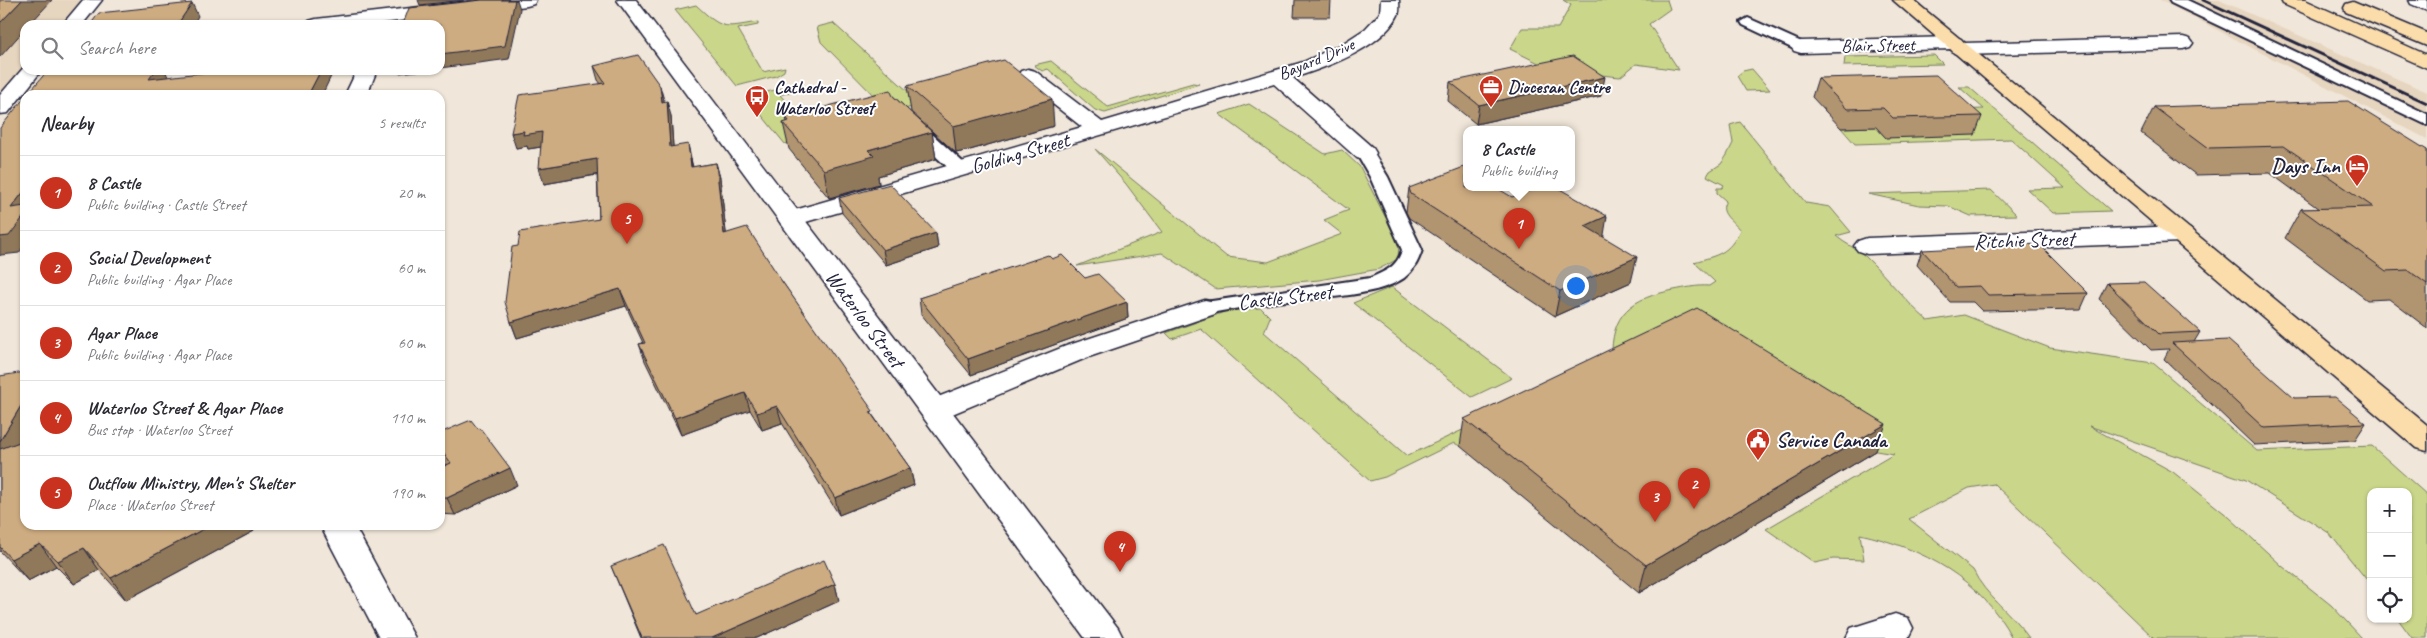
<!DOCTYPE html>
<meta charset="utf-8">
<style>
body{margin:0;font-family:Caveat,sans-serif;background:#f2f2f3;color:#2b2b33}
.controls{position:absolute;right:15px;bottom:15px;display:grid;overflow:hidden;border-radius:10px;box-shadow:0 1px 4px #0004}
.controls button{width:45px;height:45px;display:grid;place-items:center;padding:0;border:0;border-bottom:1px solid #e1e1e2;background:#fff;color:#2b2b33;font:25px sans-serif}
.you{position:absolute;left:1575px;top:285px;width:18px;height:18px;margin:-12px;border:4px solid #fff;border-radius:50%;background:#1a73e8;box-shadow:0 0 0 8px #1a73e833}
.badge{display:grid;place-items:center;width:32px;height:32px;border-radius:50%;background:#c8321e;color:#fff;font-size:16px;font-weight:700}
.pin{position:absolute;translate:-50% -41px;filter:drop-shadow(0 1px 2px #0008)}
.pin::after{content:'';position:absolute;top:26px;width:18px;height:15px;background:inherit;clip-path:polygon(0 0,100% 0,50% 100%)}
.popup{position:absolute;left:1463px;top:126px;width:112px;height:65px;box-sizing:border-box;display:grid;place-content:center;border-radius:10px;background:#fff;filter:drop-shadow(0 1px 4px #0005);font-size:16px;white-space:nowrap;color:#7c7c81}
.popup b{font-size:19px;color:#2b2b33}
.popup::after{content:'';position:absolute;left:50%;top:100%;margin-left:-10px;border:10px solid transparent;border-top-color:#fff}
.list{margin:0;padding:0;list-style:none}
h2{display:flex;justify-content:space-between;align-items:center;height:65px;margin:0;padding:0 20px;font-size:21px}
h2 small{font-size:16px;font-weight:400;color:#7c7c81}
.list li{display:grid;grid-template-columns:32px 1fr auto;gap:15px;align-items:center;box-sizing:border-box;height:75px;padding:0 20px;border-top:1px solid #e1e1e2}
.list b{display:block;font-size:19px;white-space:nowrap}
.list p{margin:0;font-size:16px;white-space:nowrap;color:#7c7c81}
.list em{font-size:16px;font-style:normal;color:#7c7c81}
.icon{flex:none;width:28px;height:28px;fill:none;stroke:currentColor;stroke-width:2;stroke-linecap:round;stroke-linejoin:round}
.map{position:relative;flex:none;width:2427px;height:638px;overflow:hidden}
.search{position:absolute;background:#fff;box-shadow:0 1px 4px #0004;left:20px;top:20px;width:425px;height:55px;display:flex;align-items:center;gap:12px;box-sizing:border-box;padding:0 18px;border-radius:15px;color:#7c7c81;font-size:19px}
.panel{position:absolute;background:#fff;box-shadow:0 1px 4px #0004;left:20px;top:90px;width:425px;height:440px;border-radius:15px}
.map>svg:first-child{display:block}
</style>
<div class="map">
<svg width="2427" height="638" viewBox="0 0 2427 638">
<rect width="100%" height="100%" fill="#f0e6d9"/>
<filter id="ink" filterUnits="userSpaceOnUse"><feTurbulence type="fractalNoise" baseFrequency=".02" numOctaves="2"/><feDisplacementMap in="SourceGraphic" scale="10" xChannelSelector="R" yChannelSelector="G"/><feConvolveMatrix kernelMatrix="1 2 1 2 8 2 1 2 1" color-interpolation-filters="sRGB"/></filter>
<g filter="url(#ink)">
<path fill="#e6d5bf" d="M 0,0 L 92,0 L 71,25 L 25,25 L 25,70 L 0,108 Z
M 2160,0 L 2219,0 L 2427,92 L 2427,139 Z"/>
<path fill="#cad68a" stroke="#767c62" d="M 1563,0 L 1667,0 L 1670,9 L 1649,24 L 1679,70 L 1636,64 L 1620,77 L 1553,70 L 1510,49 L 1522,28 L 1558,28 L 1571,5 Z
M 696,5 C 723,30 722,28 758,22 L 758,25 L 738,29 L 763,72 L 785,67 L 784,71 L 776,76 L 737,86 L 675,10 Z
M 833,23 L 922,104 L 891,113 L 821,42 L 817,27 Z
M 1934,55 L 1943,64 L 1844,66 L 1845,57 Z
M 1051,61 L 1108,107 L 1193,83 L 1199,84 L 1105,113 L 1095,110 L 1048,69 L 1042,71 L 1034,65 Z
M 1752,69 L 1770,90 L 1746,91 L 1737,76 L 1743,71 Z
M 791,86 L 803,88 L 780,95 L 817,135 L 785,144 L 747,97 Z
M 1959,87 L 1969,87 L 2111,211 L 2053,213 L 2027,189 L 2065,188 L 2011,139 L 1855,144 L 1841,128 L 1876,127 L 1886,138 L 1951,110 L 1984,109 Z
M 1249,104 L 1325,154 L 1342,150 L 1360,167 L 1399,244 L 1398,259 L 1379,269 L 1319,280 L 1216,289 L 1162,253 L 1077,266 L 1162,232 L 1126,184 L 1095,149 L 1227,257 L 1268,262 L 1342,234 L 1324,220 L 1349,210 L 1219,114 Z
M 1740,122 L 1806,203 L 1830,207 L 1851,232 L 1836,236 C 1845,244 1856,248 1865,256 C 1887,277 1905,301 1928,321 L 1964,315 L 2050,348 L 2153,363 L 2257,451 L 2372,446 L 2427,495 L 2427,638 L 2412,638 L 2398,619 L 2408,619 L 2408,492 L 2371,492 L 2371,585 L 2329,533 L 2246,480 L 2089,426 L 2173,472 L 2229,517 L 2282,566 L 2331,605 L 2362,638 L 2154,638 L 1994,484 L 1969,488 L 1909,519 L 1973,570 C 1985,596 2013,614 2029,638 L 2012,638 C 1981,579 1923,548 1860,534 L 1864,560 L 1833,559 L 1815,563 L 1766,529 L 1894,454 L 1876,451 L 1460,446 L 1454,443 L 1385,477 L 1370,481 L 1201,329 L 1172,339 L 1166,333 L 1227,311 L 1261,308 L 1270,317 L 1264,332 L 1407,456 L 1612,360 C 1610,313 1632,298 1674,290 C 1685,288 1697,285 1709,286 L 1715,282 L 1694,262 C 1718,255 1729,254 1740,230 C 1732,220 1718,213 1726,201 L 1717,193 L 1717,188 L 1722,188 L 1724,185 L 1707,176 L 1710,171 L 1721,164 L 1727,155 L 1733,143 L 1730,125 Z
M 1991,190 L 2017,215 L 1971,216 L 1948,206 L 1919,205 L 1868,194 Z
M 1392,287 L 1512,378 L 1472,397 L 1353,303 Z"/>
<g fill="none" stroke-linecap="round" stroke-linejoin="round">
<g stroke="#22223b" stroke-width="4">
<path id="lane" d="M 2169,0 L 2187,0 L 2427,114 L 2427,125 L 2171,3 Z
M 1748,18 L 1806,44 L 1809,47 L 1801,52 L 1796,50 L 1743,25 L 1741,22 Z
M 913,121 L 919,122 L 967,166 L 970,170 L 967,174 L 955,174 L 907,130 L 904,126 L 907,122 Z
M 1365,148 L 1371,149 L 1388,177 L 1422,250 C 1418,262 1414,270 1404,278 C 1375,298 1311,298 1277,302 C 1253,305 1229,310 1205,314 L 1198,312 L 1194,308 L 1198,304 L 1205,302 L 1370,278 C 1386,271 1397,267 1402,250 L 1370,177 L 1356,153 L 1359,149 Z"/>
</g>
<g stroke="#22223b" stroke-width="3">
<path id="street" d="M 83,0 L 102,0 L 82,25 L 62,25 Z
M 480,0 L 536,0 L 534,4 L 527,6 L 364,25 L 306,25 L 309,21 L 316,19 Z
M 1381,0 L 1399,0 C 1399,5 1400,11 1398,15 C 1382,48 1325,68 1293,78 L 1373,148 L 1376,153 L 1373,158 L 1365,160 L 1357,158 L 1274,84 L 799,224 L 790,226 L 781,224 L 778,219 L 781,214 L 1082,127 L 1021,79 L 1018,75 L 1021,71 L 1028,69 L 1035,71 L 1102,122 L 1303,62 L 1342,44 L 1365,29 L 1380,13 Z
M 2409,0 L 2427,0 L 2427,11 L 2411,4 Z
M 1954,37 L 1961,39 L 1964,43 L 2183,37 L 2190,39 L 2193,43 L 2190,47 L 2183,49 L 1961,55 L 1954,53 L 1951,49 L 1801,53 L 1794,51 L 1791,47 L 1794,43 L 1801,41 Z
M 25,66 L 25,70 L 42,70 L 8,113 L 0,114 L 0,95 Z
M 357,70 L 377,70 L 367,95 L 345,95 Z
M 2181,226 L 2190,229 L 2194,234 L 2190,239 L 2181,242 L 1867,254 L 1858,251 L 1854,246 L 1858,241 L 1867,238 Z
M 1205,300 L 1215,302 L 1219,308 L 1215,314 L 1086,358 L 945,417 L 934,420 L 923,417 L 919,410 L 923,403 L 1066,346 Z
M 320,525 L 354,525 L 415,638 L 379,638 Z
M 1895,614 L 1908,618 L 1913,628 L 1908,638 L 1846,638 L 1851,628 Z"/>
</g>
<g stroke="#22223b" stroke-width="3">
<path id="secondary" d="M 617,0 L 636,0 L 1118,628 L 1123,638 L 1085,638 Z"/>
</g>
<g stroke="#22223b" stroke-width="3">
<path id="primary" d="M 1893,0 L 1913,0 L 2427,425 L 2427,451 L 2416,448 Z"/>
</g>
<g stroke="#22223b" stroke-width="3">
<path id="highway" d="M 2281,0 L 2305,0 L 2427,55 L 2427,68 L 2283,4 Z
M 2353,2 L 2427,33 L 2427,46 L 2346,12 L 2344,8 L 2346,4 Z"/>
</g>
<use href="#lane" fill="#fff" fill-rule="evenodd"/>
<use href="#street" fill="#fff" fill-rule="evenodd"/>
<use href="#secondary" fill="#fff" fill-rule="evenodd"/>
<use href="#primary" fill="#fbddab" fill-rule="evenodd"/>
<use href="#highway" fill="#fbddab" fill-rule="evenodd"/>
<path stroke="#22223b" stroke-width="3" d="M 2203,0 L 2427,103"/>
</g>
<path fill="#b1946f" stroke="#22223b" d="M 1295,0 L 1331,0 L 1330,17 L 1294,17 Z
M 594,66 L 664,101 L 671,116 L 673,147 L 691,159 L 693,167 L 716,163 L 720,178 L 726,233 L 781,280 L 874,417 L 910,468 L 914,485 L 839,515 L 782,423 L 762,430 L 750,410 L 681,435 L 645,361 L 639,344 L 643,343 L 626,306 L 517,338 L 511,322 L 518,246 L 599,219 L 597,175 L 544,184 L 541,147 L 528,149 L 527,146 L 516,148 L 601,84 L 598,80 Z
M 1818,78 L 1982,116 L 1975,135 L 1886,138 L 1876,127 L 1841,128 L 1812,97 Z
M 1450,82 L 1601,96 L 1476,124 L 1448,101 Z
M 907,86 L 1054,126 L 970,150 L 956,153 L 911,112 Z
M 893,96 L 932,132 L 936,159 L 878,176 L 879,184 L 829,198 L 789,149 L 783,123 L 787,122 L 786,117 Z
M 2154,107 L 2427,150 L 2427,328 L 2389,299 L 2367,300 L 2285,238 L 2301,209 L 2319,209 L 2270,173 L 2196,175 L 2141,133 Z
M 1409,188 L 1512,197 L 1603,237 L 1631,282 L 1555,316 L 1409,218 L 1406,212 Z
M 839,198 L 936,233 L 938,248 L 886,265 L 842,213 Z
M 1922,250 L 2088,293 L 2081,309 L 1982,311 L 1973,302 L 1950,302 L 1917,265 Z
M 1052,259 L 1127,302 L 1128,318 L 971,375 L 921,314 L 919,298 Z
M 2107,283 L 2200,332 L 2194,342 L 2294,398 L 2366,423 L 2355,440 L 2254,445 L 2164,359 L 2169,349 L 2151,350 L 2099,299 Z
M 0,376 L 25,525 L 254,531 L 126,600 L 99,570 L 74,584 L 56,566 L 28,581 L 0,551 Z
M 1464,419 L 1876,451 L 1639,593 L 1460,446 Z
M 440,433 L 517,485 L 455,515 L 440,514 L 440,468 L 447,465 L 440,454 Z
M 611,566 L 696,615 L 835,584 L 839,601 L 757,638 L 641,638 Z"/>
<path fill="#90785a" stroke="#22223b" d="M 22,0 L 52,0 L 29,25 L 25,25 L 25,29 L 0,57 L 0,23 Z
M 418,0 L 464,0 L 420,5 Z
M 515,0 L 517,0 L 520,9 L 509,59 L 440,68 L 440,54 Z
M 192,3 L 198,16 L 193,25 L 177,25 Z
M 154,70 L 165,70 L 168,77 L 157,94 L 149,79 Z
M 321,70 L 334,70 L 322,95 L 308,95 Z
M 398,70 L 425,70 L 399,73 Z
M 1605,77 L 1601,96 L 1476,124 L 1479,105 Z
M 660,86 L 664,100 L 665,116 L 662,102 Z
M 1052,99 L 1054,126 L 970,150 L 956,153 L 953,126 Z
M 667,101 L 671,116 L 674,162 L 670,147 Z
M 524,131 L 542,132 L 547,146 L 528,149 L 527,146 L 516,148 L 511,133 Z
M 932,132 L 936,159 L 878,176 L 879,184 L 829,198 L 824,170 L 868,150 Z
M 688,144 L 691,159 L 695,182 L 691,167 Z
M 597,159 L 601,174 L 544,184 L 539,168 Z
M 716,163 L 720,178 L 728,250 L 724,234 Z
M 25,190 L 25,244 L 19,253 L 1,255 L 0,256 L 0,237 L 11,208 Z
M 1607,216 L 1603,241 L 1585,226 Z
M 936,233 L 938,248 L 886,265 L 883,250 Z
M 1637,257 L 1631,282 L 1555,316 L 1560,291 Z
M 620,289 L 626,306 L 517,338 L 511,322 Z
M 1127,302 L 1128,318 L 971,375 L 968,359 Z
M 745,393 L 750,410 L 681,435 L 675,418 Z
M 25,399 L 25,446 L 0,459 L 0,441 Z
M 777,406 L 782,423 L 762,430 L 757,413 Z
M 1886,424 L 1876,451 L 1639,593 L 1646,565 Z
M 510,468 L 517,485 L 455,515 L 447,498 Z
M 910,468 L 914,485 L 839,515 L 835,498 Z
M 211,525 L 250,525 L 254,531 L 126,600 L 111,578 Z
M 40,544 L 56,566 L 28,581 L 11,559 Z
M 84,548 L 99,570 L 74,584 L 58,561 Z
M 835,584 L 839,601 L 757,638 L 712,638 Z"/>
<path fill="#ceac81" stroke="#22223b" d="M 0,0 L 22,0 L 0,23 Z
M 482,0 L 515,0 L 505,46 L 440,54 L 440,25 L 406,25 L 407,23 L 403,24 L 409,8 Z
M 192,3 L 177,25 L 90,25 L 99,13 Z
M 638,55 L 660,86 L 662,102 L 667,101 L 670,147 L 688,144 L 691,167 L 716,163 L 724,234 L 747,227 L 781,280 L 873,411 L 870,412 L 910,468 L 835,498 L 777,406 L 757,413 L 745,393 L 675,418 L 639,344 L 645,343 L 620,289 L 511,322 L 505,302 L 512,247 L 518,246 L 520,232 L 599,219 L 597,159 L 539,168 L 542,132 L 523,135 L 524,131 L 511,133 L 519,95 L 605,83 L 594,66 Z
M 1573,56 L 1605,77 L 1479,105 L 1450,82 Z
M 1004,60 L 1052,99 L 966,123 L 953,126 L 907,86 Z
M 48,70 L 156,70 L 149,79 L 226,70 L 321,70 L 308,95 L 27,95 Z
M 1936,75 L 1982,116 L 1893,118 L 1883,108 L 1847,109 L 1818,78 Z
M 890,90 L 893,96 L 932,132 L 868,150 L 874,156 L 824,170 L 783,123 L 789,121 L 786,117 Z
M 25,97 L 25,190 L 11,208 L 25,206 L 25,215 L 9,236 L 0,237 L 0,128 Z
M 2348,101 L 2427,150 L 2427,284 L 2408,270 L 2386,271 L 2301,209 L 2373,207 L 2284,146 L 2209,148 L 2154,107 Z
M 1464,167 L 1466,169 L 1466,188 L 1497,188 L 1512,197 L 1536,188 L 1558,188 L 1607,216 L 1585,226 L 1637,257 L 1560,291 L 1411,194 L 1409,188 Z
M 890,184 L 936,233 L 883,250 L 839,198 Z
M 2039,244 L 2088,293 L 1988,295 L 1980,286 L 1956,287 L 1922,250 Z
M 1048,255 L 1052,259 L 1062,255 L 1085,278 L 1098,274 L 1127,302 L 968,359 L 919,298 Z
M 2144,282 L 2200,332 L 2159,334 L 2107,283 Z
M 1697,308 L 1886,424 L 1646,565 L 1464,419 Z
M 2228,340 L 2294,398 L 2335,397 L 2366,423 L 2264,428 L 2172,343 Z
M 25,372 L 25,399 L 0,441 L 0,376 Z
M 471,420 L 478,429 L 480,428 L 510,468 L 447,498 L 440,498 L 440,468 L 451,463 L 440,448 L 440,433 Z
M 25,440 L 25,525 L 211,525 L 111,578 L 84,548 L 58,561 L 40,544 L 11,559 L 0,547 L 0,449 Z
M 664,545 L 696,615 L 824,560 L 835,584 L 712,638 L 642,638 L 611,566 Z"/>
</g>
<defs>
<g id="office-pin" transform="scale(1.25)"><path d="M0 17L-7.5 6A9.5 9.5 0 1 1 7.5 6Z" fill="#c8321e" stroke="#fff"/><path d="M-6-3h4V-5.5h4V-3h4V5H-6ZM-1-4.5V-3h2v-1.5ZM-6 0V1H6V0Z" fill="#fff"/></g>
<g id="bus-pin" transform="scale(1.25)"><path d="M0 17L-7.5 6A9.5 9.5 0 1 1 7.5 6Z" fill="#c8321e" stroke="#fff"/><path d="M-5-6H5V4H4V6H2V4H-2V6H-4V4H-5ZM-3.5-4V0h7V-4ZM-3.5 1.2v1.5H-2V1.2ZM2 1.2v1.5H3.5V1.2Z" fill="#fff"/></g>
<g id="hotel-pin" transform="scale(1.25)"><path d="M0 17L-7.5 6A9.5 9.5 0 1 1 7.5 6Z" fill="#c8321e" stroke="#fff"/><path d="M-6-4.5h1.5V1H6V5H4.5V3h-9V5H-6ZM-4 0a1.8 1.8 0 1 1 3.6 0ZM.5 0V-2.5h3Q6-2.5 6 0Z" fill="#fff"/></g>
<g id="civic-pin" transform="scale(1.25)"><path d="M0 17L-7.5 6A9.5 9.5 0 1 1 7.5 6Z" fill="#c8321e" stroke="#fff"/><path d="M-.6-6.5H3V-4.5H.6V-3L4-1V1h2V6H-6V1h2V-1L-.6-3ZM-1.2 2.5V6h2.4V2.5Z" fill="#fff"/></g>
</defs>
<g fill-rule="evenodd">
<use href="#office-pin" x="1491" y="87"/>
<use href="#bus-pin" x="757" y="97"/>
<use href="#hotel-pin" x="2357" y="166"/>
<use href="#civic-pin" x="1758" y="440"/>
</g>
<g text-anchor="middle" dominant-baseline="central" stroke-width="4" stroke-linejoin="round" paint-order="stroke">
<g font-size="18" fill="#22223b" stroke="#fff">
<text transform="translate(1878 45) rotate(-1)">Blair Street</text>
<text transform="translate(1316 59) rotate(-23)">Bayard Drive</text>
</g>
<g font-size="18" font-weight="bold" fill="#22223b" stroke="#fff" text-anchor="start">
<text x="774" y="87">Cathedral -<tspan x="774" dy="21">Waterloo Street</tspan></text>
<text x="1508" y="87">Diocesan Centre</text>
</g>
<g font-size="21" fill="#22223b" stroke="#fff">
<text transform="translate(1020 153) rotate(-16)">Golding Street</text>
<text transform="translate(2024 240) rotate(-2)">Ritchie Street</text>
<text transform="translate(1285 297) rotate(-7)">Castle Street</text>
<text transform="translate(865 319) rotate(53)">Waterloo Street</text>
</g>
<g font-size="21" font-weight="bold" fill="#22223b" stroke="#fff" text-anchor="end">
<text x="2340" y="166">Days Inn</text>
<text x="1776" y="440" text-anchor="start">Service Canada</text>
</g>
</g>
</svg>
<div class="controls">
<button>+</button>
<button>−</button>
<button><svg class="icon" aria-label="locate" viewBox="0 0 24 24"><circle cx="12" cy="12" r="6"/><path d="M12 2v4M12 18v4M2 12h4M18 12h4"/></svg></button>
</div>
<div class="you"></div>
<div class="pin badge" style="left:1519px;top:249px">1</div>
<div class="popup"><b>8 Castle</b>Public building</div>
<div class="pin badge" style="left:1694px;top:509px">2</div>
<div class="pin badge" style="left:1655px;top:522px">3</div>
<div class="pin badge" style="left:1120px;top:572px">4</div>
<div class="pin badge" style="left:627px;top:244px">5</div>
<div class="search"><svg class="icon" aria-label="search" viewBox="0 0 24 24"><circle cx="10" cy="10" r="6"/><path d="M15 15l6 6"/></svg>Search here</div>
<section class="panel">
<h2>Nearby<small>5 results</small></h2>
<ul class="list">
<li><span class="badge">1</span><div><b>8 Castle</b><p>Public building · Castle Street</p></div><em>20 m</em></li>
<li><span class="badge">2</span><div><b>Social Development</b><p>Public building · Agar Place</p></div><em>60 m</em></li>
<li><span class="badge">3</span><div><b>Agar Place</b><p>Public building · Agar Place</p></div><em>60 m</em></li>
<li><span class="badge">4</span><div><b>Waterloo Street &amp; Agar Place</b><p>Bus stop · Waterloo Street</p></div><em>110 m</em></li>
<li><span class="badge">5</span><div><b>Outflow Ministry, Men's Shelter</b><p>Place · Waterloo Street</p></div><em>190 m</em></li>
</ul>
</section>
</div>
